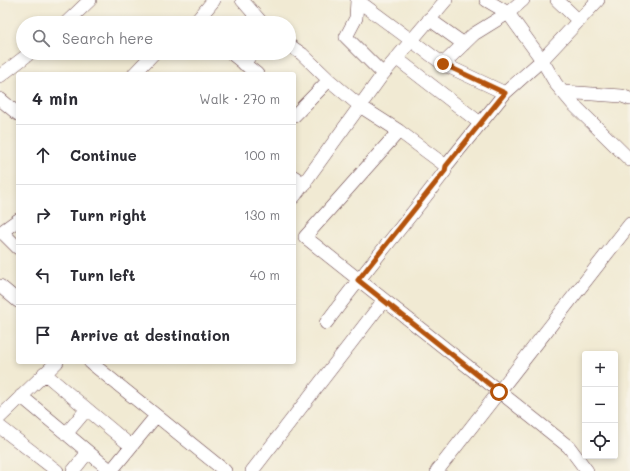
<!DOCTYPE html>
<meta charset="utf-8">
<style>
body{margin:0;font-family:Mali,sans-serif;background:#f7f7f7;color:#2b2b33}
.controls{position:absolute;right:12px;bottom:12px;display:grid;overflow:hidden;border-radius:4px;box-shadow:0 2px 6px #0003}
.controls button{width:36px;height:36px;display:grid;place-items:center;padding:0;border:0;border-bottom:1px solid #e1e1e2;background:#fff;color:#2b2b33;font:20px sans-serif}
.stop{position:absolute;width:12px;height:12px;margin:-9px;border:3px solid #b45309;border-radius:50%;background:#fff}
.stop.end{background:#b45309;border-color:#fff;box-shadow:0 1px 4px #0008}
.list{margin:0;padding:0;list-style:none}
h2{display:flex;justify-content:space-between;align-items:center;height:52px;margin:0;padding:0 16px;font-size:17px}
h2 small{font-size:13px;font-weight:400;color:#7c7c81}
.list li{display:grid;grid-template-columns:26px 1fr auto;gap:12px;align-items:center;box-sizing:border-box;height:60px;padding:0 16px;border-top:1px solid #e1e1e2}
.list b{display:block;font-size:15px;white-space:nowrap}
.list em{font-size:13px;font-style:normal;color:#7c7c81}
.icon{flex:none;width:22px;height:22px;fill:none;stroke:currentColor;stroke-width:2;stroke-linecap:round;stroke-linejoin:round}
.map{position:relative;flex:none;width:630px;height:471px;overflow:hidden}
.search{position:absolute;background:#fff;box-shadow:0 2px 6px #0003;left:16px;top:16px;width:280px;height:44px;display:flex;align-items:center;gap:10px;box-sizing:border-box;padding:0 14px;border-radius:22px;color:#7c7c81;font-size:15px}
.panel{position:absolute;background:#fff;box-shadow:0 2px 6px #0003;left:16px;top:72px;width:280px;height:292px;border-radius:4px}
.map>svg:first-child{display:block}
</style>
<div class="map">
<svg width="630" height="471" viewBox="0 0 630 471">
<rect width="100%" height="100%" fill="#f7f3e8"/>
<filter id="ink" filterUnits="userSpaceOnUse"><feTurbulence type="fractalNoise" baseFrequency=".025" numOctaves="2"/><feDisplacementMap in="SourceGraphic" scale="8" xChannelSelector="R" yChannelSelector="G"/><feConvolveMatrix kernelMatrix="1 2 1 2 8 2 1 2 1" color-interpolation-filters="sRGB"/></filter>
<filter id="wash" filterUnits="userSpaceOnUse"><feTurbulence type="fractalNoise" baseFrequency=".012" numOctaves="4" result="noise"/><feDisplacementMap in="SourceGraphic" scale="16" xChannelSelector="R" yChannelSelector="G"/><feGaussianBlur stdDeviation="0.9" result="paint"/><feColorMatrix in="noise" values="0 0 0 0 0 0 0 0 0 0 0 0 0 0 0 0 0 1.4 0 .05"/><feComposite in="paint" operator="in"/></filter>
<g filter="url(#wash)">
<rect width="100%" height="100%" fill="#f1ead3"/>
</g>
<g filter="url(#ink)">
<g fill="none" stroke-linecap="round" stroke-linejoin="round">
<g stroke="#633d44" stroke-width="14">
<path id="minor" d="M 242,0 L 262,23
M 357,0 L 443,64 L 505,93
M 357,0 L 356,18 L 346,37 L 383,74
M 486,0 L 508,13 L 542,60 L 556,84 L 572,103 L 630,160
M 557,0 L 579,21
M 429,19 L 464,44
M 66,23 L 90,0
M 195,23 L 214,0
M 289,45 L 302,54 L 329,80 L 360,106 L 399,131 L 446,166
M 231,53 L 257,74
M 396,58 L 480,123
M 244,64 L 252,53
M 443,64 L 474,34 L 508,13 L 523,0
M 134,74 L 154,53
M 0,76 L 30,53
M 563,92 L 622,96 L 630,99
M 0,99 L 18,114
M 294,116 L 329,80
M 399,131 L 305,237 L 569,447 L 587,471
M 294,177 L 305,185
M 294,197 L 383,74 L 446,0
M 2,232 L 18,248
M 0,233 L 18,220
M 0,286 L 18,301
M 326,323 C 364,271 406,223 445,171 L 446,166 L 505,93 L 542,60 L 598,0
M 90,362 L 225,471
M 44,373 L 131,446
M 21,396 L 111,471
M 0,417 L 57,362
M 0,427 L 57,471
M 66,434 L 87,409
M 73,471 L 88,452
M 111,471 L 156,416
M 252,471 L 384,300
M 437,471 L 630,224"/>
</g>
<use href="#minor" stroke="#fff" stroke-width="13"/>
</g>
</g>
<g fill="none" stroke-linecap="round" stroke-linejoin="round" filter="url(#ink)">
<path stroke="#b45309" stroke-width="5" d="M 443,64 L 505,93 L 446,166 L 445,171 L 358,280 L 499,392"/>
</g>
</svg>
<div class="controls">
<button>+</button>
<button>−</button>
<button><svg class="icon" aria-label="locate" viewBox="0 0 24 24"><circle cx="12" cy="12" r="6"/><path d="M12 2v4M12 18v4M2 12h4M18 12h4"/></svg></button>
</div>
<div class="stop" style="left:499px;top:392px"></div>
<div class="stop end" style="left:443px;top:64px"></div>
<div class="search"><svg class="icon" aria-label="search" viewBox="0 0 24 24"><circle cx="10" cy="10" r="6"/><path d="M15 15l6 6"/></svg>Search here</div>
<section class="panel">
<h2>4 min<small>Walk · 270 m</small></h2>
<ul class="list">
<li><svg class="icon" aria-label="ahead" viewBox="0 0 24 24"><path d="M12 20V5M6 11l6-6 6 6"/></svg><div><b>Continue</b></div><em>100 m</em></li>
<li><svg class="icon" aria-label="right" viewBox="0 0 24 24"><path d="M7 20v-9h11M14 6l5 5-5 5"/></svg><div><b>Turn right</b></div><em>130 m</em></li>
<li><svg class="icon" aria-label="left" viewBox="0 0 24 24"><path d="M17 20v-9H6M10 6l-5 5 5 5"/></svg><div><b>Turn left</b></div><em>40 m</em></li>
<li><svg class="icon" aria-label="arrive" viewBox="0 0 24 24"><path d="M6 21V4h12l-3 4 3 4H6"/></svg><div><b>Arrive at destination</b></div></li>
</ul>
</section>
</div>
